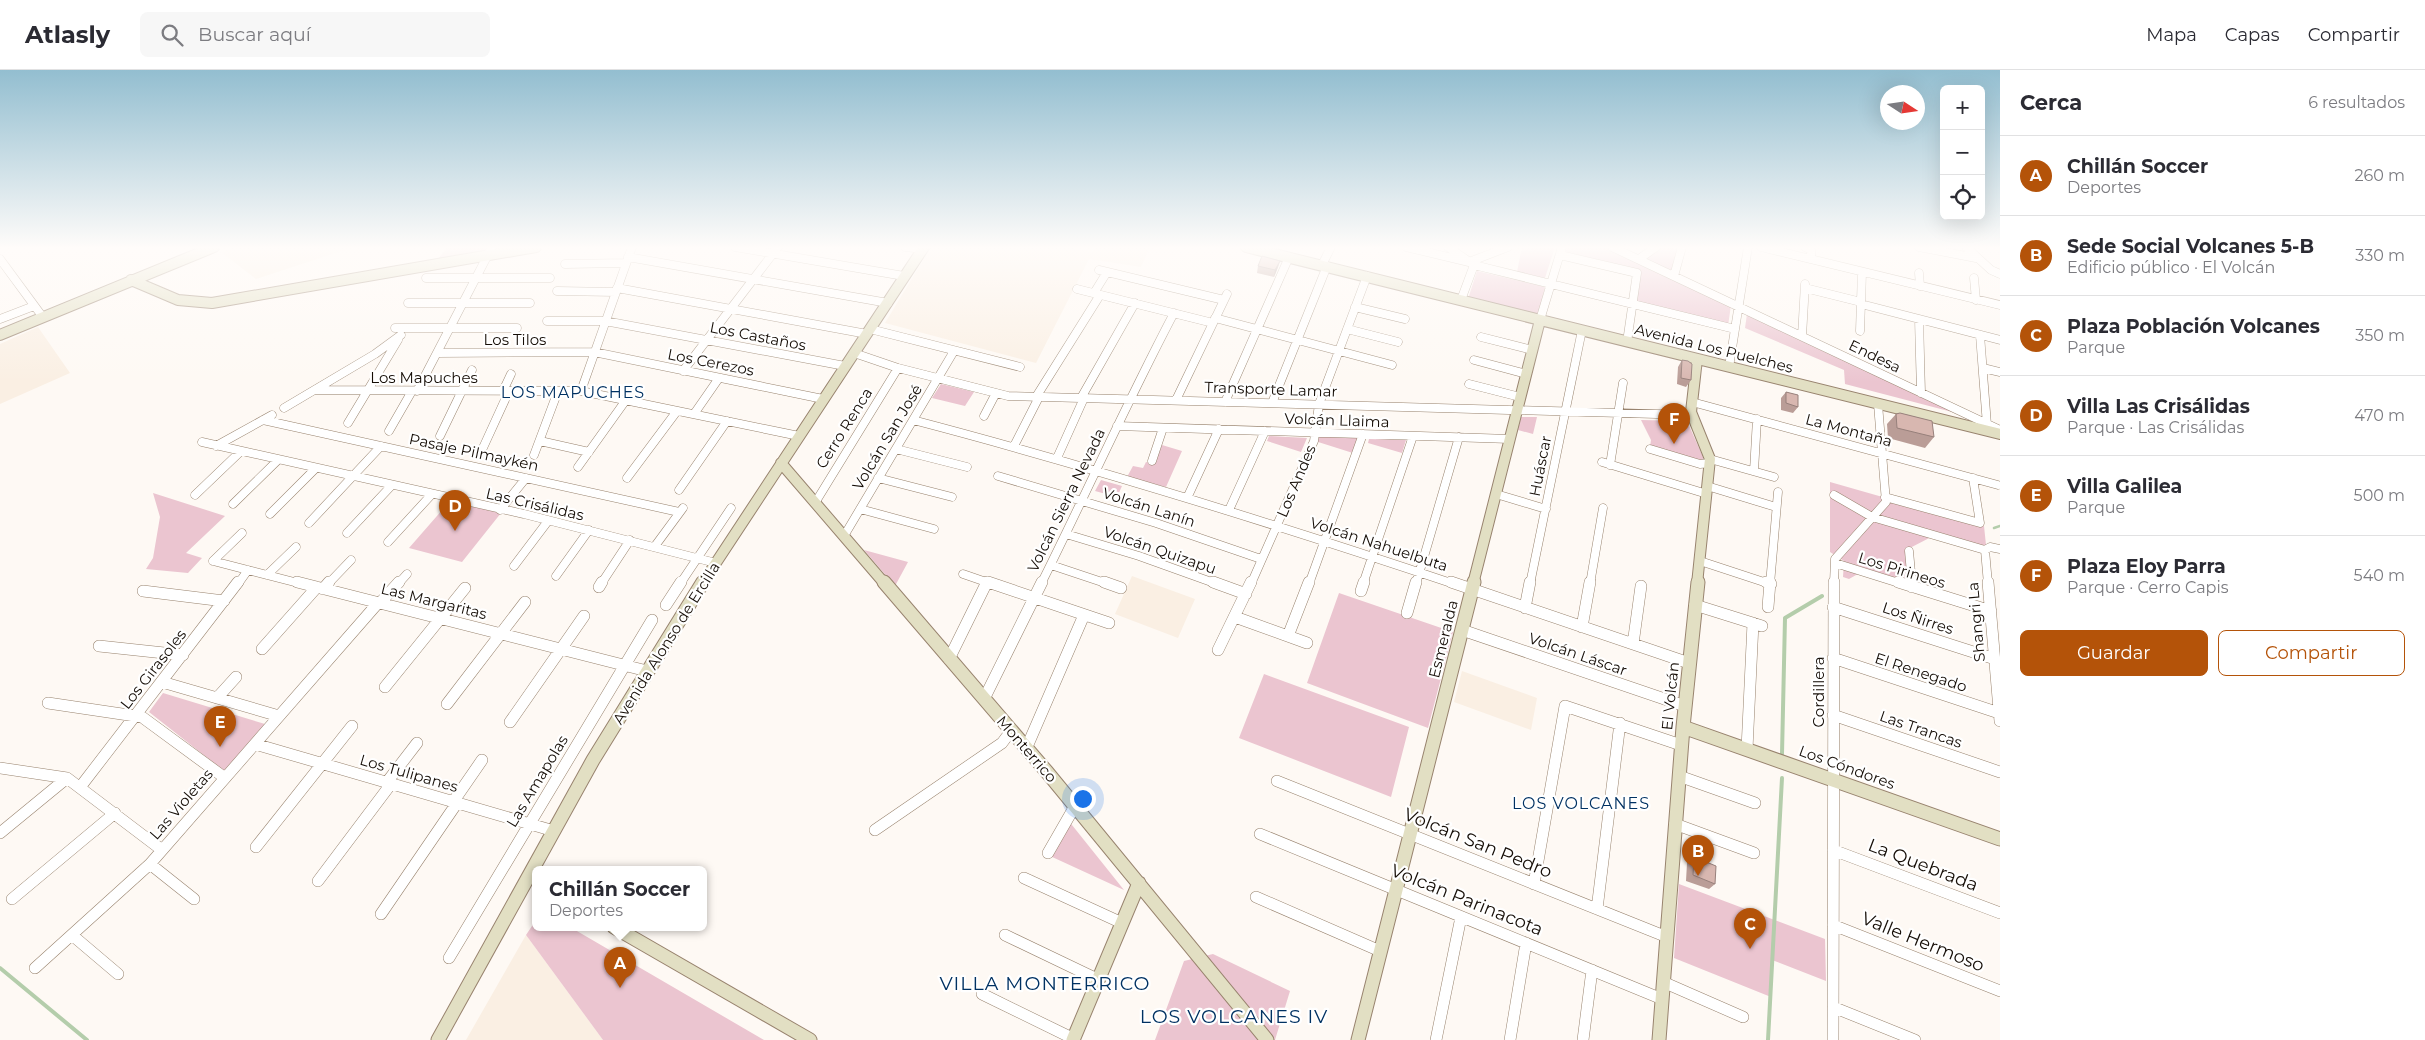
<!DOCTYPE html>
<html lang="es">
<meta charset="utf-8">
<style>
body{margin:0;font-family:Montserrat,sans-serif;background:#f7f7f7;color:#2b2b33}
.controls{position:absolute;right:15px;top:15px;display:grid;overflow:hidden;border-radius:8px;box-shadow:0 5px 20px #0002}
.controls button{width:45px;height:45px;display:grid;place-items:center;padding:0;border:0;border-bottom:1px solid #e1e1e2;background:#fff;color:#2b2b33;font:25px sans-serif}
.compass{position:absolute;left:1880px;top:15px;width:45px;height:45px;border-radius:50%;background:#fff;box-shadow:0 5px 20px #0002;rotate:102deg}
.you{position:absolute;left:1082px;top:728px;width:18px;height:18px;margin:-12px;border:4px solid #fff;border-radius:50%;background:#1a73e8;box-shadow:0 0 0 8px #1a73e833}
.badge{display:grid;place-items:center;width:32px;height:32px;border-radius:50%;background:#b45309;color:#fff;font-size:16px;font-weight:700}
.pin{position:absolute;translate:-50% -41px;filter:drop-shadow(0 1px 2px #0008)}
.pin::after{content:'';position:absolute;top:26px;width:18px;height:15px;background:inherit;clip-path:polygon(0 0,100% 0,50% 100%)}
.popup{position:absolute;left:532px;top:796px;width:175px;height:65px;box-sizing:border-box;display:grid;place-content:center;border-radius:8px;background:#fff;filter:drop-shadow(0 1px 4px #0005);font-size:16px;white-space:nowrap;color:#7c7c81}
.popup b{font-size:19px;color:#2b2b33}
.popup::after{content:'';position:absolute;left:50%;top:100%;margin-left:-10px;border:10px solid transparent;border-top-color:#fff}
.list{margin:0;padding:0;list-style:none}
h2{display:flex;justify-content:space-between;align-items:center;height:65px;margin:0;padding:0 20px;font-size:21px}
h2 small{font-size:16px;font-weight:400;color:#7c7c81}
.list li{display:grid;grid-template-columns:32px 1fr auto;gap:15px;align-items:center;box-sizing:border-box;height:80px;padding:0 20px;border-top:1px solid #e1e1e2}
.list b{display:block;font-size:19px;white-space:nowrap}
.list p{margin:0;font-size:16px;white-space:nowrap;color:#7c7c81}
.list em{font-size:16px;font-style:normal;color:#7c7c81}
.actions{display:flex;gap:10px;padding:15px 20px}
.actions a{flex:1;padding:11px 0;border:1px solid #b45309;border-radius:8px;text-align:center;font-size:18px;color:#b45309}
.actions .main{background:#b45309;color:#fff}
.icon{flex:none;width:28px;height:28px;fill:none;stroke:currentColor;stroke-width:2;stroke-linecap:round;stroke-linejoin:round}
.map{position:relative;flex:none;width:2000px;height:970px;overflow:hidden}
header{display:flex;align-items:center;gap:30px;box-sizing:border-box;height:70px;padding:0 25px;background:#fff;border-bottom:1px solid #e1e1e2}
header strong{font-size:24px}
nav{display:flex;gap:28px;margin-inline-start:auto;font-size:18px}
.search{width:350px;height:45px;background:#f7f7f7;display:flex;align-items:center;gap:12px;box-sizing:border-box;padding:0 18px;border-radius:8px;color:#7c7c81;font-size:19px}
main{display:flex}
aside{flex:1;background:#fff}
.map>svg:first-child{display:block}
</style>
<header>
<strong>Atlasly</strong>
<div class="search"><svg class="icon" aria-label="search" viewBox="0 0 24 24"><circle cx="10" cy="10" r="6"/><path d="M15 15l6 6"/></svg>Buscar aquí</div>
<nav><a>Mapa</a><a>Capas</a><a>Compartir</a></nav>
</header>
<main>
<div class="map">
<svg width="2000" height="970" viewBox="0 0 2000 970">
<rect width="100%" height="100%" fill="#fef9f4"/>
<path fill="#faefe3" d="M 235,177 L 354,177 L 256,209 L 221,182 Z
M 931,177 L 1071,177 L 1093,182 L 1096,177 L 1150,177 L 1141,197 L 1089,189 L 1036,293 L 885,253 Z
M 38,257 L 70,303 L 0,334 L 0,274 Z
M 1132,506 L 1195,529 L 1178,568 L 1115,544 Z
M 1462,601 L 1537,628 L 1531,660 L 1454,632 Z
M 526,865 L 603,970 L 466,970 Z"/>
<path fill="#ebc5d0" d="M 448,177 L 487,177 L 483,183 L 436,191 Z
M 1522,177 L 1555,177 L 1545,208 L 1517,202 Z
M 1566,177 L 1606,177 L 1731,235 L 1728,256 L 1636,233 L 1640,202 L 1564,183 Z
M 1662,177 L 1679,179 L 1672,202 L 1646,189 Z
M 1477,201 L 1545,217 L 1538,247 L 1468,229 Z
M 1747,244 L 1956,343 L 1845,314 L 1844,300 L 1745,258 Z
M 941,314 L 974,322 L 965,336 L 932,328 Z
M 1521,347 L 1537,347 L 1533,364 L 1518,360 Z
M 1641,350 L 1687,351 L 1703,387 L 1703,392 L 1650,377 L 1651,370 Z
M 1269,366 L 1307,368 L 1301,382 L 1267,371 Z
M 1316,367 L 1362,367 L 1356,384 L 1315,371 Z
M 1369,369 L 1406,370 L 1402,383 L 1368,373 Z
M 1162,375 L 1182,381 L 1166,417 L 1127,407 L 1133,396 L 1143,398 L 1146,392 L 1154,394 Z
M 1101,410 L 1122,416 L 1117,427 L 1095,421 Z
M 1830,412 L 1984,456 L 1986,475 L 1980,477 L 1937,464 L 1906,480 L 1907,513 L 1865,500 L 1849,509 L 1843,507 L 1844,491 L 1830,482 Z
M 153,423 L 225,446 L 186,483 L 202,488 L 188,503 L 146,499 L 153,488 L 160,447 Z
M 450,431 L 501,443 L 462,492 L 409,478 Z
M 864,480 L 908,492 L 895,516 Z
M 1339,523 L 1453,562 L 1428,658 L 1307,613 Z
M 1264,604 L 1409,657 L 1391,727 L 1239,668 Z
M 163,623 L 265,654 L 224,701 L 149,642 Z
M 1068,750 L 1124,820 L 1050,786 Z
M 1679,814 L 1825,869 L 1826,911 L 1772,890 L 1771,927 L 1674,888 Z
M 536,850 L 536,857 L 570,857 L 764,970 L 603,970 L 526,865 Z
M 1213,884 L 1290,921 L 1275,970 L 1155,970 L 1184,891 Z"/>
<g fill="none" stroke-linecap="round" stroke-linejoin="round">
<path stroke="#b4cdab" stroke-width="2.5" d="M 1994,458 L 2000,456"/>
<path stroke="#b4cdab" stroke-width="4" d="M 1782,684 L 1785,548 L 1822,526
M 0,898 L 87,970
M 1768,970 L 1782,708"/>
<g stroke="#98836e" stroke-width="9">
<path id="street-far1" d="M 735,177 L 904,206
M 905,177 L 915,178
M 1406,177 L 1469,192 L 1508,177
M 1448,177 L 1474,195 L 1735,259
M 1612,177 L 2000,360
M 1761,177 L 2000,235
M 1805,177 L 1811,180 L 1811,189
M 1919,177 L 1976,188
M 1966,177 L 1991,200 L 2000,204
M 1560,185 L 1637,203 L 1627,272
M 628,187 L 888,233
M 0,189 L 42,246
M 1639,189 L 1656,177
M 565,194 L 626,193
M 1322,195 L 1331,177
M 1099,200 L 1224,230
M 1919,203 L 1920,216
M 1674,206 L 1682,177
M 426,208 L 550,208
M 1974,208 L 1976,230
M 617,218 L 867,264
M 1805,218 L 1861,232
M 1077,219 L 1213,253
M 557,221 L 616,222
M 1094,223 L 1107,202
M 1461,230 L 1474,195
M 408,233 L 530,233
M 1861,234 L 2000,270
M 1355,237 L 1405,249
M 1215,248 L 1392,295
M 0,249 L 34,236
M 1919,249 L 1921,323
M 1540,250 L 1562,177
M 547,251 L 605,251 L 845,296
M 395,258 L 517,258
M 870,259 L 1020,297
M 1347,259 L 1398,272
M 1860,261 L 1862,202
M 1980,265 L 1987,355
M 1802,266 L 1805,214
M 1481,267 L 1532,280
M 437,283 L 594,282 L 823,329
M 854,283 L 898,298 L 1008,326 L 1692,345
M 1474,290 L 1526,304
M 1729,297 L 1748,177
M 1983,298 L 2000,302
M 683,301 L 778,177
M 1469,314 L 1520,327
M 315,320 L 581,321 L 799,366
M 417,321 L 492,177
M 503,321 L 511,304
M 581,321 L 632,177
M 1036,327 L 1100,225
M 1081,328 L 1135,233
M 1176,330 L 1227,224
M 1225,332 L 1289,187
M 1692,332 L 1998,415
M 1272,333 L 1327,196
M 284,338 L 375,284 L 401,265
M 694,344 L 719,308
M 984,346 L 996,323
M 263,350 L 679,442
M 913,350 C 1096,398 1275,454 1454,514
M 348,353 L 398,270
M 1117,356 L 1510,369
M 389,361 L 412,321
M 440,366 L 472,300
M 540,371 L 589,382
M 202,372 L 524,444 L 716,493
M 216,376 L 272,345
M 1014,376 L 1039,327
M 896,379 L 967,397
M 1650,379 L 1700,394 L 1710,393
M 482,380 L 509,321
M 534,385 L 558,321
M 1057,388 L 1084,328
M 1710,389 L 1774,407
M 1152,391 L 1163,358
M 1602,392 L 1707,424
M 1610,395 L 1623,313
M 578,397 L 626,330
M 1754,401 L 1757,349
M 998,406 L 1156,453 L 1261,489
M 627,408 L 677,341
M 878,408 L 952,427
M 1707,416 L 1776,437
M 679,420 L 727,351
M 1496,424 L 1546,439
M 195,425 L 241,381
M 1834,425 L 1872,447 L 1985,480 L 1990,477 L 2000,479
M 1188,426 L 1219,359
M 1885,427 L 1980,453 L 1973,408
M 815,433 L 898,298
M 233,434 L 278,390
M 860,439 L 934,459
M 500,440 L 526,408
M 1229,440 L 1265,361
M 270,444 L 316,398
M 309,453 L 381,376
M 347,463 L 392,415
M 1066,464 L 1139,486 L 1217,514
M 844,466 L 954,281
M 388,472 L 432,424
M 655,476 L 683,438
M 1985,480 L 1988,514
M 1909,481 L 1912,514
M 213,491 L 302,514
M 213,491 L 242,463
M 1700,491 L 1770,514
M 1835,493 L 1902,514
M 1051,495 L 1108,514
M 514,496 L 548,451
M 963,504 L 992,514
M 267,505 L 296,477
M 556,506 L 589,460
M 238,514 L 248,500
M 328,514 L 351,490
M 398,514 L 407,504
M 601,514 L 630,470
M 680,514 L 731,438
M 1041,514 C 1086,424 1127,332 1174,243
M 1251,514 L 1314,371 L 1319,334 L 1367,206
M 1309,514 L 1363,364
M 1363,514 L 1413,366
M 1416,514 L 1459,367
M 1530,514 L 1582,260
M 1590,514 L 1603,438
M 1770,514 L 1778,422
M 1834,514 L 1835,489 L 1886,432 L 1878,334"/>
</g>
<g stroke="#98836e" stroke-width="12">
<path id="street" d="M 297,512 L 647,601
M 988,512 L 1109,553
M 1104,512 L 1121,518
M 1213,512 L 1246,524
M 1451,512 L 1689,593
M 1766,512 L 1771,514
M 1898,512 L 1991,541
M 1912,512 L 1912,517
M 1988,512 L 2000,651
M 599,517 L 602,512
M 323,519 L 329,512
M 143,521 L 224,531
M 1361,521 L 1364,512
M 380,533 L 399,512
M 666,535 L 681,512
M 1695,535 L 1762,556
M 1768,537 L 1770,512
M 1833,537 L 1995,589
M 1525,538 L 1530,512
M 1407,543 L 1416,512
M 1235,547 L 1307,573
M 1582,557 L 1590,512
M 1462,560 L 1685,636
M 1288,566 L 1309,512
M 1633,574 L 1641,516
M 99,576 L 183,585
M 262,579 L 317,517
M 1218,580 L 1251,512
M 1833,588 L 1999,643
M 949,589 L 987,512
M 162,612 L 279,646
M 385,617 L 465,518
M 217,628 L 236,607
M 984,629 L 1042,512
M 48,633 L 142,647 L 225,708
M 447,634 L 525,532
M 1833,645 L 2000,702
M 510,652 L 584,546
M 255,674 L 554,761
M 1026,679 L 1084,545
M 1747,679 L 1753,553
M 0,698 L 67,708 L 162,780
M 1679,706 L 1755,733
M 1277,711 L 1667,867
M 387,712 L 417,673
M 81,716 L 238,512
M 453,732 L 482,690
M 1675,754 L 1754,783
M 875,760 L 1002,673 L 1011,661
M 0,763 L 67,708
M 1260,764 L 1662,929
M 256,777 L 352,656
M 1833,780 L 2000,843
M 1048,783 L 1075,736
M 150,794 L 194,829
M 1024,808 L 1122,853
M 318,811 L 391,714
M 1534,814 L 1565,636 L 1681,675
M 1256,827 L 1380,881
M 12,829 L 115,743
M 1597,839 L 1620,653
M 381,844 L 457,733
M 1833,855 L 2000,921
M 72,865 L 118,904
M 1005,865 L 1099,910
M 449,888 L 652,550
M 35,898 L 150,794 L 378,533
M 1663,912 L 1743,947
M 982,924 L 1074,969
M 1833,937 L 1915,970
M 1436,970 L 1461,847
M 1510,970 L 1526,873
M 1583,970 L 1592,900
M 1833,970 L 1834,512"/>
</g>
<g stroke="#98836e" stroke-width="12">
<path id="secondary-far1" d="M 1246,177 L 2000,364
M 131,210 L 178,230 L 212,233 L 536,177
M 0,265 L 214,177
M 1697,289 L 1691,342 L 1710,389 L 1697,514
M 781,393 L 885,514
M 702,514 L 924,177
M 1473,514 L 1540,250"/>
</g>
<g stroke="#98836e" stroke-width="15">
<path id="secondary" d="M 884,512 L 1047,702 L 1267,970
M 1683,657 L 2000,769
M 614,857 L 810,970
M 438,970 L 593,690 L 703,512
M 1073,970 L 1139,813
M 1358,970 L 1474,512
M 1659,970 L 1683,657 L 1698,512"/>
</g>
<use href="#street-far1" stroke="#fff" stroke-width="8"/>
<use href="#street" stroke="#fff" stroke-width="11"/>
<use href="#secondary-far1" stroke="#e2dfc3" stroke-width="10"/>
<use href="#secondary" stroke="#e2dfc3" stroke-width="13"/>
</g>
<path fill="#ba9d97" d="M 1280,191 L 1278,197 L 1274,207 L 1257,203 L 1258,196 Z
M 1682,290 L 1691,310 L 1686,317 L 1677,314 L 1678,297 Z
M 1786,322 L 1798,337 L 1793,343 L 1781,340 L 1781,328 Z
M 1896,344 L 1934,367 L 1925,378 L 1888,368 L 1887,354 Z
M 1694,787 L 1715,814 L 1709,819 L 1686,811 L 1687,793 Z"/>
<path fill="#97807b" d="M 1280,191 L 1278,197 L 1274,207 L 1275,200 Z"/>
<path fill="#d8b7b0" stroke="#97807b" d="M 1262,186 L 1280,191 L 1275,200 L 1258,196 Z
M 1682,290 L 1688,291 L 1692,294 L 1691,310 L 1681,308 Z
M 1786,322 L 1798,325 L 1798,337 L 1786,333 Z
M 1900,343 L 1932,351 L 1934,367 L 1897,358 L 1896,344 Z
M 1694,787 L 1716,796 L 1715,814 L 1693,805 Z"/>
<linearGradient id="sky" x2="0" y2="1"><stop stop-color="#93bed0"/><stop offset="0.57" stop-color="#fffcfa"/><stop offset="1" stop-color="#fffcfa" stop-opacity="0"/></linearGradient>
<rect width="2000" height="312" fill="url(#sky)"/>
<g text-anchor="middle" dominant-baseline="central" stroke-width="4.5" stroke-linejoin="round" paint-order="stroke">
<g font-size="15" fill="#150d06" stroke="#fff">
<text transform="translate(758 266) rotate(11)">Los Castaños</text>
<text x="515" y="269">Los Tilos</text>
<text transform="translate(1714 278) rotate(14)">Avenida Los Puelches</text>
<text transform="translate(1875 286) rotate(26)">Endesa</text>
<text transform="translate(711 292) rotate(11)">Los Cerezos</text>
<text x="424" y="307">Los Mapuches</text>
<text transform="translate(1271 319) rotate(2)">Transporte Lamar</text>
<text transform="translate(1337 350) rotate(2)">Volcán Llaima</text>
<text transform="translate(844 358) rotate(-58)">Cerro Renca</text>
<text transform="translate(1849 360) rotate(15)">La Montaña</text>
<text transform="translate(887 367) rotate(-59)">Volcán San José</text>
<text transform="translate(474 382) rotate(12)">Pasaje Pilmaykén</text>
<text transform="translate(1540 396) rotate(-79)">Huáscar</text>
<text transform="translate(1296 411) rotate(-67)">Los Andes</text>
<text transform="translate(1066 430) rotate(-64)">Volcán Sierra Nevada</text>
<text transform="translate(535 434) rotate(13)">Las Crisálidas</text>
<text transform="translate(1149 437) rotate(18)">Volcán Lanín</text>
<text transform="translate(1379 474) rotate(18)">Volcán Nahuelbuta</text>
<text transform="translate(1160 480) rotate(19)">Volcán Quizapu</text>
<text transform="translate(1902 500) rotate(17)">Los Pirineos</text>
<text transform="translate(434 531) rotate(14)">Las Margaritas</text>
<text transform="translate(1918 548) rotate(18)">Los Ñirres</text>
<text transform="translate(1976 552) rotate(-95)">Shangri La</text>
<text transform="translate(1443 569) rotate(-76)">Esmeralda</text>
<text transform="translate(666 573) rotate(-58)">Avenida Alonso de Ercilla</text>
<text transform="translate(1578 584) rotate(19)">Volcán Láscar</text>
<text transform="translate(153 599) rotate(-52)">Los Girasoles</text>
<text transform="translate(1921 602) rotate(18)">El Renegado</text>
<text transform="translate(1818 622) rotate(-90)">Cordillera</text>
<text transform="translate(1670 626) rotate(-84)">El Volcán</text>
<text transform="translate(1921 659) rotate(19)">Las Trancas</text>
<text transform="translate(1027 679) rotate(49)">Monterrico</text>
<text transform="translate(1847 697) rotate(20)">Los Cóndores</text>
<text transform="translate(409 703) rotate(16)">Los Tulipanes</text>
<text transform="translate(537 711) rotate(-59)">Las Amapolas</text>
<text transform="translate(181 734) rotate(-49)">Las Violetas</text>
</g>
<g font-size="16" letter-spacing="1" fill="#003162" stroke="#fff">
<text x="573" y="322">LOS MAPUCHES</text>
<text x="1581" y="733">LOS VOLCANES</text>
</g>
<g font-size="18" fill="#150d06" stroke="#fff">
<text transform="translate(1478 773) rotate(22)">Volcán San Pedro</text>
<text transform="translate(1923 795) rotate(21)">La Quebrada</text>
<text transform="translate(1467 830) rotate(22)">Volcán Parinacota</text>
<text transform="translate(1923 872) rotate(22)">Valle Hermoso</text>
</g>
<g font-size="19" letter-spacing="1" fill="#003162" stroke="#fff">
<text x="1045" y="913">VILLA MONTERRICO</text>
<text x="1234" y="946">LOS VOLCANES IV</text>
</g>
</g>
</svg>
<div class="controls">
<button>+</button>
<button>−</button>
<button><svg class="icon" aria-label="locate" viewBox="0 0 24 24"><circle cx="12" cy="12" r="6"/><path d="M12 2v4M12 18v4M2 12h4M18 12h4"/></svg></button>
</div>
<svg class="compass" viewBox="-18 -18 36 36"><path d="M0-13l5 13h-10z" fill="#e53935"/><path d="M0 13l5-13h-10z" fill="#7c7c81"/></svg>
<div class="you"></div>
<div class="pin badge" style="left:620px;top:918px">A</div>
<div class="popup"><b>Chillán Soccer</b>Deportes</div>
<div class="pin badge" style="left:1698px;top:806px">B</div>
<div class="pin badge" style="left:1750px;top:879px">C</div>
<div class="pin badge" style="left:455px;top:461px">D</div>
<div class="pin badge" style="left:220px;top:677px">E</div>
<div class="pin badge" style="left:1674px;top:374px">F</div>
</div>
<aside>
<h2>Cerca<small>6 resultados</small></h2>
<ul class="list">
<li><span class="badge">A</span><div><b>Chillán Soccer</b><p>Deportes</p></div><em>260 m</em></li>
<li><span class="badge">B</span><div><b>Sede Social Volcanes 5-B</b><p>Edificio público · El Volcán</p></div><em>330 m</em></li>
<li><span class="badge">C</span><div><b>Plaza Población Volcanes</b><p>Parque</p></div><em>350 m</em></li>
<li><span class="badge">D</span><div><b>Villa Las Crisálidas</b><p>Parque · Las Crisálidas</p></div><em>470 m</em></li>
<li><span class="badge">E</span><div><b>Villa Galilea</b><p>Parque</p></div><em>500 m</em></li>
<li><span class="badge">F</span><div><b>Plaza Eloy Parra</b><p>Parque · Cerro Capis</p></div><em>540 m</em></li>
</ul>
<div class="actions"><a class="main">Guardar</a><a>Compartir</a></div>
</aside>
</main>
